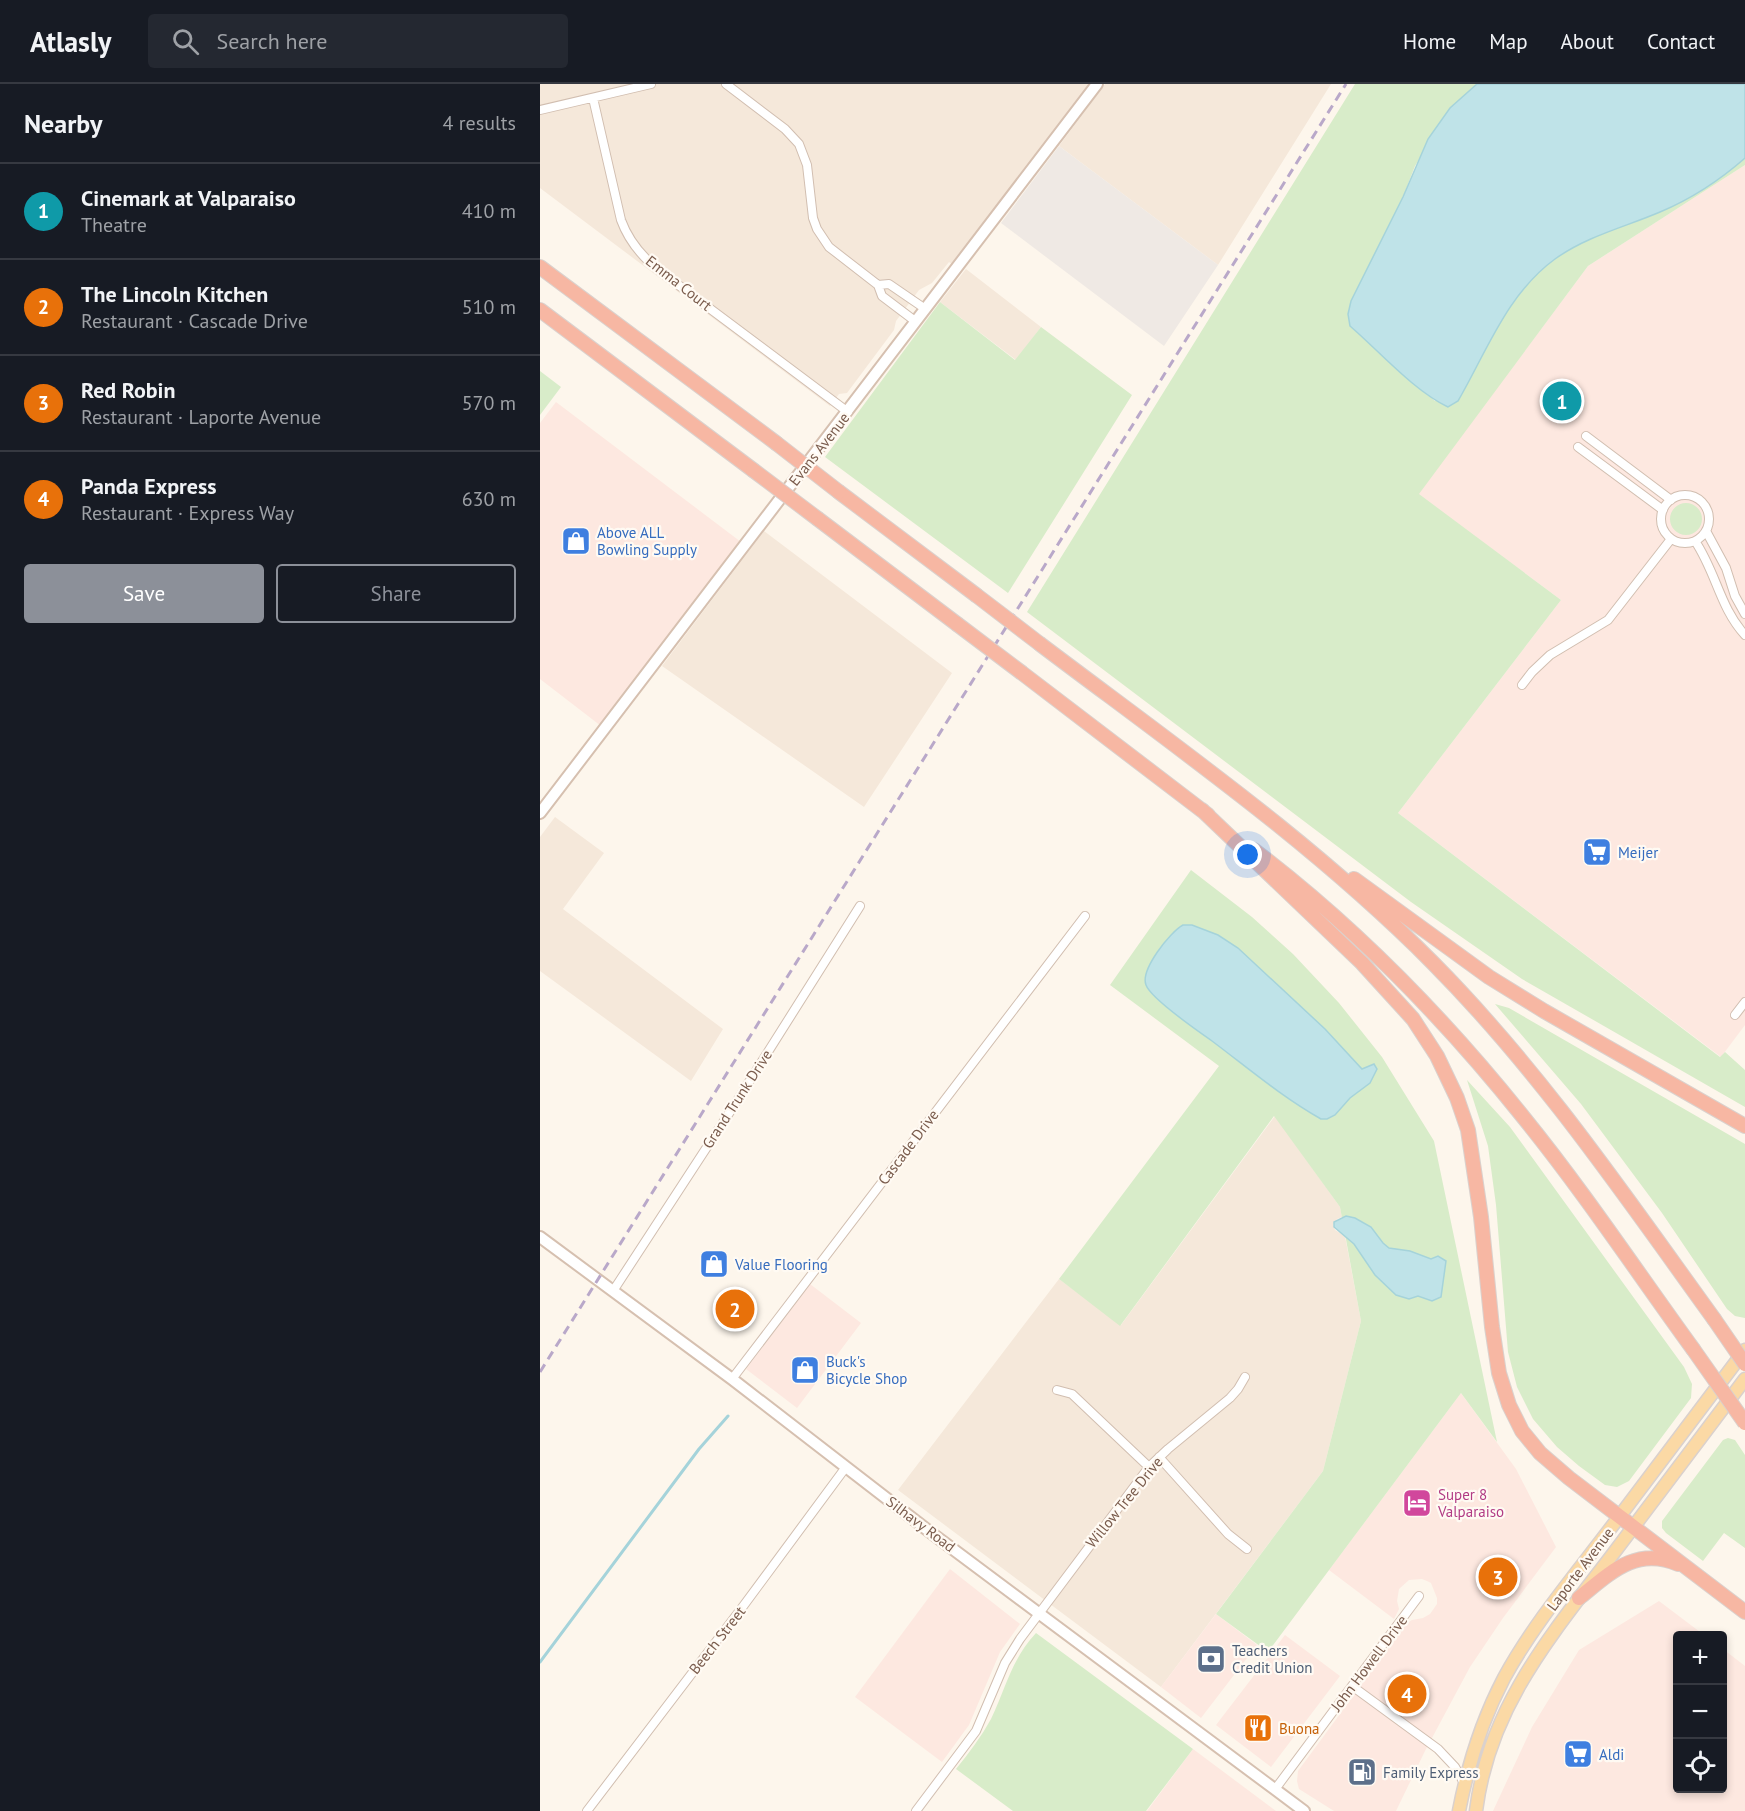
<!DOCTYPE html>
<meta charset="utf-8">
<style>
body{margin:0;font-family:"PT Sans",sans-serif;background:#242831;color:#f1f3f6}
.controls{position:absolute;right:18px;bottom:18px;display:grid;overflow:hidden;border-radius:6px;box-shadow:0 3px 9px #0003}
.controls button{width:54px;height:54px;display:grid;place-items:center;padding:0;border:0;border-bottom:2px solid #363941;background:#171b24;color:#f1f3f6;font:30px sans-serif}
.you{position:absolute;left:708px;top:771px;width:21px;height:21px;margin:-15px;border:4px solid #fff;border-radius:50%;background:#1a73e8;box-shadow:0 0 0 9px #1a73e833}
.badge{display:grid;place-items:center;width:39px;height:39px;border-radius:50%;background:#8c9099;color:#fff;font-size:20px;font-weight:700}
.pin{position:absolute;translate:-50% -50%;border:3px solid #fff;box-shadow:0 2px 6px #0006}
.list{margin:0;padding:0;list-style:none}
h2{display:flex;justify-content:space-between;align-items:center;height:78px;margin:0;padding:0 24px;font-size:26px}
h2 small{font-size:20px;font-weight:400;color:#9ea1a6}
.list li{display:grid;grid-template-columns:39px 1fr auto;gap:18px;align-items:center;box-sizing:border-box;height:96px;padding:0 24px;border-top:2px solid #363941}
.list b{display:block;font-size:22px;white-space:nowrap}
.list p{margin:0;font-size:20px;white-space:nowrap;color:#9ea1a6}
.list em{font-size:20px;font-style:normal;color:#9ea1a6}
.actions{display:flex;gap:12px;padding:18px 24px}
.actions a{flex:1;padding:14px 0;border:2px solid #8c9099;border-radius:6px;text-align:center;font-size:21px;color:#8c9099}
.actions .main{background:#8c9099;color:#fff}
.icon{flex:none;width:33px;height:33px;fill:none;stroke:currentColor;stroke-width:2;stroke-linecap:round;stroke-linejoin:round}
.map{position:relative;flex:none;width:1205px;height:1727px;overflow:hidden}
header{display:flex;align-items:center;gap:36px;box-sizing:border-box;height:84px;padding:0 30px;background:#171b24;border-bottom:2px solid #363941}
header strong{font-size:28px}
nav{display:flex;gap:33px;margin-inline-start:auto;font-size:21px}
.search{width:420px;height:54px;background:#242831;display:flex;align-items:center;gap:15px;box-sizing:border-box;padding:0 21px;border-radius:6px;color:#9ea1a6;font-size:22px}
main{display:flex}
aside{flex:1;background:#171b24}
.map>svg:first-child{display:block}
</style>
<header>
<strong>Atlasly</strong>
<div class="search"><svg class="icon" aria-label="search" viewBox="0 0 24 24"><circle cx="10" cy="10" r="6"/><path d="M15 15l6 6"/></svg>Search here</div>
<nav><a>Home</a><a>Map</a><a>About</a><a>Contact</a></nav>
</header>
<main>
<aside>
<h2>Nearby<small>4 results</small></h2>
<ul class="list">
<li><span class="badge" style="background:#0f9aa8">1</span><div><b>Cinemark at Valparaiso</b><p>Theatre</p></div><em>410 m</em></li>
<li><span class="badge" style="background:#e8710a">2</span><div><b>The Lincoln Kitchen</b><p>Restaurant · Cascade Drive</p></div><em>510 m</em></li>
<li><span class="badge" style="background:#e8710a">3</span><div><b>Red Robin</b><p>Restaurant · Laporte Avenue</p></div><em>570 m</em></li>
<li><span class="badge" style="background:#e8710a">4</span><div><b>Panda Express</b><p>Restaurant · Express Way</p></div><em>630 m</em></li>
</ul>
<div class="actions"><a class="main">Save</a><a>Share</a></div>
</aside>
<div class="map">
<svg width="1205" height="1727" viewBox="0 0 1205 1727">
<rect width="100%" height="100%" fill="#fdf6ec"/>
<path fill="#f5e8da" d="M 0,0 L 551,0 L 413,181 L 409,178 L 392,199 L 379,206 L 356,237 L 354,246 L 307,309 L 299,310 L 290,322 L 0,104 Z
M 565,0 L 791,0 L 678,181 L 519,62 Z
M 426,185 L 501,243 L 476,276 L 400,218 Z
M 224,447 L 412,589 L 324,723 L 122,582 Z
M 15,733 L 64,769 L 23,825 L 183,945 L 151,997 L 0,887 L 0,753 Z
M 735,1032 L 800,1123 L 802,1133 L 797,1135 L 793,1141 L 795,1146 L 805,1152 L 821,1237 L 783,1387 L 621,1603 L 358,1406 L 519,1195 L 581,1241 Z"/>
<path fill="#fde8e0" d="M 1205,81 L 1205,941 L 1181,973 L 858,729 L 1021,516 L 878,410 L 1048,182 Z
M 16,318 L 201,458 L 61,642 L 0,595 L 0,339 Z
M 270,1200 L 321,1239 L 257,1324 L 206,1285 Z
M 921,1309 L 976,1385 L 1016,1463 L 963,1534 L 930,1583 L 885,1667 L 856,1727 L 794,1727 L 759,1705 L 757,1697 L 758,1687 L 867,1539 L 872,1536 L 883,1534 L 890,1530 L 897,1520 L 897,1514 L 891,1499 L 887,1497 L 882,1495 L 869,1496 L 859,1505 L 857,1517 L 859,1525 L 854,1535 L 789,1486 Z
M 410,1485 L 480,1540 L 460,1568 L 429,1641 L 402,1678 L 315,1613 Z
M 1119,1517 L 1164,1551 L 1138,1552 L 1138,1704 L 1182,1704 L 1183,1565 L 1205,1582 L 1205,1727 L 953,1727 L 992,1643 L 1039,1566 Z
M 676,1530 L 717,1561 L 661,1634 L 621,1603 Z
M 745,1551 L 800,1592 L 731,1683 L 676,1641 Z
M 653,1665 L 736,1727 L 607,1727 Z"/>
<path fill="#efe9e4" d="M 519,62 L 678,181 L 624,262 L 461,139 Z"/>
<path fill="#d8ecc9" d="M 815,0 L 937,0 L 910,24 L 875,82 L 863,113 L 811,217 L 808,230 L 810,242 L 895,317 L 918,317 C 947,267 967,210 1015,175 C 1047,152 1085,143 1120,128 C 1151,115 1180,96 1205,74 L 1205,81 L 1048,182 L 879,410 L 1021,516 L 858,729 L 1180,973 L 1185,968 L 1205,986 L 1205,1023 L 982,895 L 871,818 L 487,528 Z
M 400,218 L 475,276 L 501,243 L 592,311 L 468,509 L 285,373 Z
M 0,287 L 21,303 L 0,331 Z
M1130 435a16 16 0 1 1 32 0a16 16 0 1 1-32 0Z
M 651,786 L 712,833 L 753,870 L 799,919 L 842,973 L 894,1057 L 957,1358 L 921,1309 L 728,1568 L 676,1530 L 783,1387 L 821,1237 L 800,1123 L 734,1032 L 580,1242 L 519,1195 L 679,982 L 570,901 Z
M 955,920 L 969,924 L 1205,1060 L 1205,1234 L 1195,1232 L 1187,1225 L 1122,1129 L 1041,1020 Z
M 927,996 L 970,1043 L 1144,1283 L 1152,1300 L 1151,1314 L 1089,1397 L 1077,1403 L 1065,1401 L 1039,1382 L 1017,1363 L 993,1335 L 977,1303 L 968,1268 L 956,1121 L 948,1062 Z
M 1188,1354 L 1195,1356 L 1205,1371 L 1205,1464 L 1184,1449 L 1163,1477 L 1126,1449 L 1122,1444 L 1122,1437 L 1183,1356 Z
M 496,1549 L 653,1665 L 606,1727 L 473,1727 L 416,1685 C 429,1669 441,1653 451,1635 C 466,1604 471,1576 496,1549 Z"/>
<path fill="#bfe3e8" stroke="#a5d3da" stroke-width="1.5" d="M 937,0 L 1205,0 L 1205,74 C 1180,96 1151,115 1120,128 C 1085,143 1047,152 1015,175 C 967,210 947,267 918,317 L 908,323 C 874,307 839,267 810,242 L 808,230 L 811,217 L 863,113 L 888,55 L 910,24 Z
M 643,841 L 652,841 L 678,851 L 698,864 L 785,945 L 822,985 L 834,980 L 837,985 L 830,999 L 810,1014 L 795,1031 L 787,1035 L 781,1035 C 742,1013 708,984 672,957 C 658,947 611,915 606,901 C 600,886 630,848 643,841 Z
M 806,1132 L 815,1134 L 831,1143 L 843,1159 L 849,1164 L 870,1167 L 891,1175 L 898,1172 L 906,1177 L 901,1213 L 892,1217 L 878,1212 L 869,1215 L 856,1211 L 835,1191 L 814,1160 L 794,1143 L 794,1138 Z"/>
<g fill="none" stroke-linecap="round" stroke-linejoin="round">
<path stroke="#a5d3da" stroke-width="3" d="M 0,1578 L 159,1365 L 188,1332"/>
<g stroke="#d1beb0" stroke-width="10">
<path id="street" d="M 186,0 L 245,45 L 259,60 L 267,81 L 273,134 L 277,145 L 289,163 L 338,201 L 342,212 L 375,237
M 53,14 L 81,136 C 89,158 103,174 121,188 L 308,328
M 0,26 L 111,0
M 338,201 L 349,200 L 384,224
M 1046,352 L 1131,416
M 1038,363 L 1123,426
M1121 435a24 24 0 1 1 48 0a24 24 0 1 1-48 0Z
M 1166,447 L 1186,484 L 1195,512 L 1205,530
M 1155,457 C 1176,488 1180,524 1205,551
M 982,601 L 992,588 L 1010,571 L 1068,536 L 1131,455
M 1195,931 L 1205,918
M 73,1207 L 197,1017 L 320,822
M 192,1295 L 545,832
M 517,1306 L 532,1310 L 609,1383
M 619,1373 L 688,1450 L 707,1465
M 812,1602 L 898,1665 L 915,1683 L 924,1699
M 736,1704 L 879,1512
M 47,1727 L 204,1521 L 306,1383
M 376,1727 L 436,1647 L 465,1579 L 480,1555 L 609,1383 L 628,1365 L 690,1314 L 698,1305 L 705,1293"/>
</g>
<g stroke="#d6c0b0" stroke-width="14">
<path id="secondary" d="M 0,729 L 557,0
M 0,1153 L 192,1295 L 390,1448 L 764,1727"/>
</g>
<g stroke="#dad1cd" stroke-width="15">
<path id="primary" d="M 919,1727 C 928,1680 942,1636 964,1594 C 994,1539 1036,1490 1073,1441 C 1117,1383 1161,1324 1205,1266
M 936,1727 C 949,1621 1014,1548 1076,1466 C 1119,1409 1162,1352 1205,1295"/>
</g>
<g stroke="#dad1cd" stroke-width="16">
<path id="highway" d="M 0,183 L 236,359
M 0,226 L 213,386
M 299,408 L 436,511
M 278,435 L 417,540
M 500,560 C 635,662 774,759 893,879 C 1001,988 1085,1112 1174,1235
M 482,589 L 668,731
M 662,726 L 822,879 L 873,935 L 897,972 L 917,1014 L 928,1046 L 941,1133 L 952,1243 L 959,1289 L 969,1321 L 982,1347 L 1000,1369 L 1029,1394 L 1205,1528
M 714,766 C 815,843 905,935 984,1034 C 1044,1108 1097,1188 1153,1265
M 814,795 L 949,893 L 1004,927 L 1205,1042
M 1039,1514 C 1070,1489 1096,1462 1138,1480"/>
</g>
<use href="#street" stroke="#fff" stroke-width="8"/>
<use href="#secondary" stroke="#fff" stroke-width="10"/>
<use href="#primary" stroke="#fbd9a5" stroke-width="12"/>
<use href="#highway" stroke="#f7b7a3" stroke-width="14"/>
<path stroke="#b9a8c9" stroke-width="3" stroke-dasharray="9 6" stroke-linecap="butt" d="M 0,1288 L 806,0"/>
<g stroke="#dad1cd" stroke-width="16" stroke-linecap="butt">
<path id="highway-bridge" d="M 236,359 L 299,408
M 213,386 L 278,435
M 436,511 L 500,560
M 417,540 L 482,589
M 1174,1235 L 1205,1280
M 1153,1265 L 1205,1339"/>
</g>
<use href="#highway-bridge" stroke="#f7b7a3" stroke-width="14"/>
</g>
<defs>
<g id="shop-square" transform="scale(1.5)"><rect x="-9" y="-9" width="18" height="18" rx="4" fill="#3f7fe0" stroke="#fffaf3"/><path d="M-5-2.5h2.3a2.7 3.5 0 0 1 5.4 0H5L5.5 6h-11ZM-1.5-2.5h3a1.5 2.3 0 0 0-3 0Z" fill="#fff"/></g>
<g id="supermarket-square" transform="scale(1.5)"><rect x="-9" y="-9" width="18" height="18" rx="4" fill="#3f7fe0" stroke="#fffaf3"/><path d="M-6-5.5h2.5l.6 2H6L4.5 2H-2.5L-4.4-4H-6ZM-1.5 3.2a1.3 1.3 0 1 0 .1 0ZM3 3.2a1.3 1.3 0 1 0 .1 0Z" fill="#fff"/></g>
<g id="hotel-square" transform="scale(1.5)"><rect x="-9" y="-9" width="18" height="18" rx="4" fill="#d1479c" stroke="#fffaf3"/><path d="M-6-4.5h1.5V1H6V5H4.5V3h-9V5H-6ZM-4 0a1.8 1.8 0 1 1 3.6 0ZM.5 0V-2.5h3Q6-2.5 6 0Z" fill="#fff"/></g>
<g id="bank-square" transform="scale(1.5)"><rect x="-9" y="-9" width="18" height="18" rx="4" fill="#5c6f8a" stroke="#fffaf3"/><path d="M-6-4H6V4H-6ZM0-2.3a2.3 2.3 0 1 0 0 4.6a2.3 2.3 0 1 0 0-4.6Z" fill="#fff"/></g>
<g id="restaurant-square" transform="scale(1.5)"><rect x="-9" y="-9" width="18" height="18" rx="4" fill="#e8710a" stroke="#fffaf3"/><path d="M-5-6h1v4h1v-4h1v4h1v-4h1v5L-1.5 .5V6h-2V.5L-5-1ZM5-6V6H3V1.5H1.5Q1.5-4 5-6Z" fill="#fff"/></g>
<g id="fuel-square" transform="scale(1.5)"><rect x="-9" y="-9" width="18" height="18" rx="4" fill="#5c6f8a" stroke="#fffaf3"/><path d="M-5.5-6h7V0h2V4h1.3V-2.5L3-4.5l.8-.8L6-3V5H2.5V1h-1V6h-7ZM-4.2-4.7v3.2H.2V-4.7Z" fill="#fff"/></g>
</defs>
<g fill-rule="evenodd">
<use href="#shop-square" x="36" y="457"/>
<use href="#supermarket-square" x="1057" y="768"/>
<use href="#shop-square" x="174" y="1180"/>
<use href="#shop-square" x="265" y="1286"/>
<use href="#hotel-square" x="877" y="1419"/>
<use href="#bank-square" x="671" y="1575"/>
<use href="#restaurant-square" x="718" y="1644"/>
<use href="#supermarket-square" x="1038" y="1670"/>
<use href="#fuel-square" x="822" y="1688"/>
</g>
<g text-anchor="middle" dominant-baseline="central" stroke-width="4.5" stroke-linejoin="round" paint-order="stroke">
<g font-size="15" fill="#7a5c4d" stroke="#fffaf3">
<text transform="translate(139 199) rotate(38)">Emma Court</text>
<text transform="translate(279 365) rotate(-52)">Evans Avenue</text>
<text transform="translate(197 1015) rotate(-57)">Grand Trunk Drive</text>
<text transform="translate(368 1063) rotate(-53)">Cascade Drive</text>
<text transform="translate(584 1418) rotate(-51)">Willow Tree Drive</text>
<text transform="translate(381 1440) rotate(37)">Silhavy Road</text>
<text transform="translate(1040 1485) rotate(-53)">Laporte Avenue</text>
<text transform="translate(177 1556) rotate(-52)">Beech Street</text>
<text transform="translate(829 1579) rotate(-53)">John Howell Drive</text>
</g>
<g font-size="15" fill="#366cbe" stroke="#fffaf3" text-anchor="start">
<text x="57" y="448">Above ALL<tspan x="57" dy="17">Bowling Supply</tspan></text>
<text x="1078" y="768">Meijer</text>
<text x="195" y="1180">Value Flooring</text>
<text x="286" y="1277">Buck's<tspan x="286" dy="17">Bicycle Shop</tspan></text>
<text x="1059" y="1670">Aldi</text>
</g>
<g font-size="15" fill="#b23c85" stroke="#fffaf3" text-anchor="start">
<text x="898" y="1410">Super 8<tspan x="898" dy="17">Valparaiso</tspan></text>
</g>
<g font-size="15" fill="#4e5e75" stroke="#fffaf3" text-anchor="start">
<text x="692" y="1566">Teachers<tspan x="692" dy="17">Credit Union</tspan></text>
<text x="843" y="1688">Family Express</text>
</g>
<g font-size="15" fill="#c56008" stroke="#fffaf3" text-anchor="start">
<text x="739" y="1644">Buona</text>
</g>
</g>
</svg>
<div class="controls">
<button>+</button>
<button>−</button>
<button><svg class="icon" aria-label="locate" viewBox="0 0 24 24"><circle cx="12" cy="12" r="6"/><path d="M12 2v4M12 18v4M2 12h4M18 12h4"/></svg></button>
</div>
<div class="you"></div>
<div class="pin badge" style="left:1022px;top:317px;background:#0f9aa8">1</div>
<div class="pin badge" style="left:195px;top:1225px;background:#e8710a">2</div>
<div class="pin badge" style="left:958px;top:1493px;background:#e8710a">3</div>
<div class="pin badge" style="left:867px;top:1610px;background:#e8710a">4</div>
</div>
</main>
